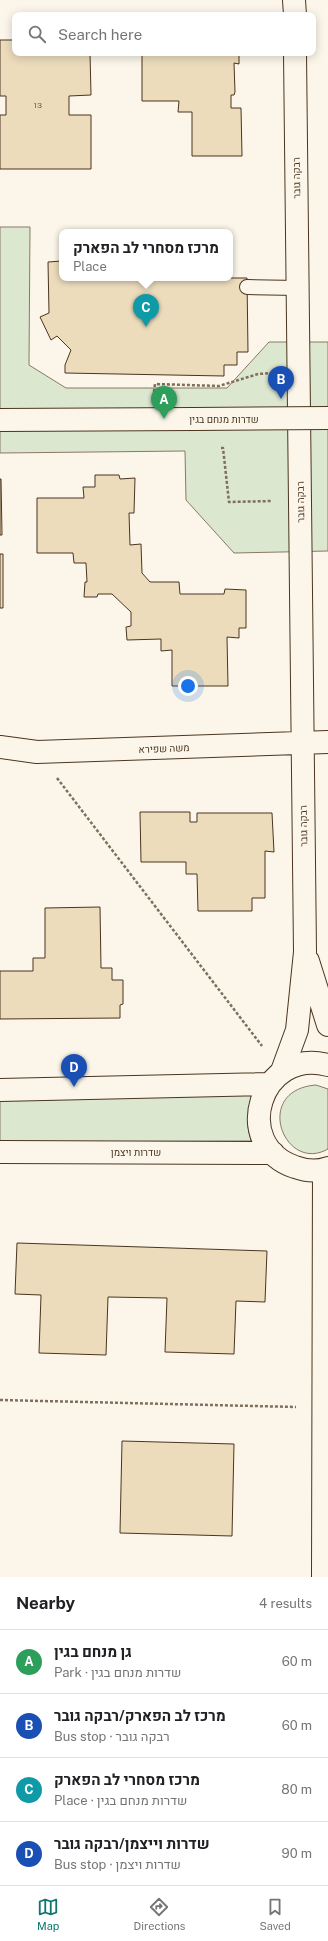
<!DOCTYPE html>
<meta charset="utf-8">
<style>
body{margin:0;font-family:"Public Sans",Heebo,sans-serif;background:#f6f6f6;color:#202124}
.you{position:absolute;left:188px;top:686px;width:14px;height:14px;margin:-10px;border:3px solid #fff;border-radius:50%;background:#1a73e8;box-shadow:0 0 0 6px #1a73e833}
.badge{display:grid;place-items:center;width:26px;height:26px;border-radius:50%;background:#0f766e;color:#fff;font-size:13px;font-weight:700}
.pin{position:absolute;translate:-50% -33px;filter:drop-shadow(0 1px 2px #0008)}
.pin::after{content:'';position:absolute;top:21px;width:14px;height:12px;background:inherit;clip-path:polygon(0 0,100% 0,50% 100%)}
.popup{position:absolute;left:59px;top:229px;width:174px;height:52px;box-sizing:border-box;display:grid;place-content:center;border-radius:8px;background:#fff;filter:drop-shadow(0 1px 3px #0005);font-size:13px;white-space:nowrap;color:#757577}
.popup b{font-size:15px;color:#202124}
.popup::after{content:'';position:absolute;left:50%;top:100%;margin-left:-8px;border:8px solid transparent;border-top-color:#fff}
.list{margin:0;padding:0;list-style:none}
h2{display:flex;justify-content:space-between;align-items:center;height:52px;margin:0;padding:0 16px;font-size:17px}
h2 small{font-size:13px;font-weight:400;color:#757577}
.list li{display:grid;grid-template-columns:26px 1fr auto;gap:12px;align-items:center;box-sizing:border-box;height:64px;padding:0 16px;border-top:1px solid #e0e0e0}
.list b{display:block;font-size:15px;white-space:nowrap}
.list p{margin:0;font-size:13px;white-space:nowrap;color:#757577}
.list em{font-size:13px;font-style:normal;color:#757577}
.icon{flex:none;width:22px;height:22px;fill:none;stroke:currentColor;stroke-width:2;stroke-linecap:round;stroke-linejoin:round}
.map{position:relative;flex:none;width:328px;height:1577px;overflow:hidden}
.search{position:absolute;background:#fff;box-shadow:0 2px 10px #0003;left:12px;right:12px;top:12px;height:44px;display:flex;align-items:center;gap:10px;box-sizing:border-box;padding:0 14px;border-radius:8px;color:#757577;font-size:15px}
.sheet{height:308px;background:#fff}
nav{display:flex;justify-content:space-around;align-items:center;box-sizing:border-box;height:56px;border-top:1px solid #e0e0e0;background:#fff;font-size:11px;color:#757577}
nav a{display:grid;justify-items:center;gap:2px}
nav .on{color:#0f766e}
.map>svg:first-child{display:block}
</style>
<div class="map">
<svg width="328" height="1577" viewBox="0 0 328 1577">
<rect width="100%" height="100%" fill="#fbf6e9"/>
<path fill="#dce7d0" stroke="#887966" d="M 0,227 L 30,227 L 29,365 L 66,388 L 227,388 L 269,342 L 328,342 L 328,551 L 234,553 L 186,500 L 185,451 L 0,453 Z
M 316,1085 L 328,1089 L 328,1149 C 284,1174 252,1090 316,1085 Z
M 253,1095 L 248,1127 L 251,1141 L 0,1142 L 0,1096 Z"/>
<path fill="#ecdcbc" stroke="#4a3520" d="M 0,40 L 15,40 L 15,53 L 90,53 L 91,95 L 69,96 L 69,115 L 91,115 L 91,169 L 0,169 L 0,115 L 6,115 L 6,96 L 0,96 Z
M 142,53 L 239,53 L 239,64 L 234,63 L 235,92 L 234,95 L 231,95 L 231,108 L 241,108 L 242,156 L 192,156 L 192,112 L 178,112 L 179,101 L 142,101 Z
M 62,261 L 62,278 L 247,278 L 248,352 L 237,352 L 237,365 L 224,365 L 224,376 L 65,373 L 65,365 L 71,350 L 57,336 L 51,340 L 40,317 L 49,313 L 48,262 Z
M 95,475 L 119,475 L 120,479 L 135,478 L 134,513 L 129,513 L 130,545 L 141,544 L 142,573 L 150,582 L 179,582 L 180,594 L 224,594 L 225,589 L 246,590 L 246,628 L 239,628 L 239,638 L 227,637 L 228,686 L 172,686 L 172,650 L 161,651 L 161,639 L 127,640 L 126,627 L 131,626 L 131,612 L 112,594 L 98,594 L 97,597 L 84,597 L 85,582 L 87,582 L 86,563 L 74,563 L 73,553 L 37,553 L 37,498 L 84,498 L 83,487 L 95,487 Z
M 0,479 L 1,479 L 2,535 L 0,535 Z
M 0,554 L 3,554 L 3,608 L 0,608 Z
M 140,812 L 190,812 L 190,822 L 197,822 L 197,813 L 272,813 L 274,852 L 265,851 L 265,898 L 252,898 L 252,911 L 198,911 L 197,874 L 186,874 L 186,862 L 141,862 Z
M 100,907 L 101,968 L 112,968 L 112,980 L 123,980 L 123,1004 L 120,1005 L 120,1018 L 0,1019 L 0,971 L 33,971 L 33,958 L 45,958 L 45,908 Z
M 17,1243 L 267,1251 L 265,1302 L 236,1301 L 234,1354 L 165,1352 L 167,1298 L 108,1297 L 106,1355 L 39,1353 L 41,1295 L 15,1294 Z
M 122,1441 L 234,1444 L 232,1536 L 120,1533 Z"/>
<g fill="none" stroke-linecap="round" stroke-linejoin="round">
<g stroke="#4a3520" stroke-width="16">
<path id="lane" d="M 247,287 L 298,288"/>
</g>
<g stroke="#4a3520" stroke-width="24">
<path id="street" d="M 294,0 L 295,15
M 0,420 L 194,419
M 0,747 L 37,752 L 328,742
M 308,961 L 328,1025
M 282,1071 L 297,1030 L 305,952 L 295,53"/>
</g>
<g stroke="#4a3520" stroke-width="24">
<path id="secondary" d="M 328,1065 C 260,1047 230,1145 295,1167 C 306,1171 317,1172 328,1168
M 0,1090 L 269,1084
M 0,1152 L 273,1153
M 323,1577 L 324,1170"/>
</g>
<path stroke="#7f6f5c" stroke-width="2.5" stroke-dasharray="3 2" stroke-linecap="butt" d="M 154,392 L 155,384 L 219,386 L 258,374 L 272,373
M 221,448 L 223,448 L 229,502 L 272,501
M 57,778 L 262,1046
M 0,1400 L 296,1407"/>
<use href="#lane" stroke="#fbf6e9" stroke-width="14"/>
<use href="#street" stroke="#fbf6e9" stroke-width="22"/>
<use href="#secondary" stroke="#fbf6e9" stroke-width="22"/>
<g stroke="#4a3520" stroke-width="24" stroke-linecap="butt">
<path id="street-bridge" d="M 194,419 L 328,418"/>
</g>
<use href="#street-bridge" stroke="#fbf6e9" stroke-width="22"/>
</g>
<g text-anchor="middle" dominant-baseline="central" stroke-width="3" stroke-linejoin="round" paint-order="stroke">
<g font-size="8" fill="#725f47">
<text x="38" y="105">13</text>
</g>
<g font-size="10" fill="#4a3520" stroke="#fbf6e9">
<text transform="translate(296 178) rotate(-91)">רבקה גובר</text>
<text x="224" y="419">שדרות מנחם בגין</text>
<text transform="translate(300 502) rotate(-91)">רבקה גובר</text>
<text transform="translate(164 748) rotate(-2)">משה שפירא</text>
<text transform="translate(303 826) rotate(-91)">רבקה גובר</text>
<text x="136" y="1152">שדרות ויצמן</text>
</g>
</g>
</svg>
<div class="you"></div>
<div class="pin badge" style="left:164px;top:419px;background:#2e9e5b">A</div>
<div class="pin badge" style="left:281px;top:399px;background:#1a4fb4">B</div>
<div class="pin badge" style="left:146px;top:327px;background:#0f9aa8">C</div>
<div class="popup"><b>מרכז מסחרי לב הפארק</b>Place</div>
<div class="pin badge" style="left:74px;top:1087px;background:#1a4fb4">D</div>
<div class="search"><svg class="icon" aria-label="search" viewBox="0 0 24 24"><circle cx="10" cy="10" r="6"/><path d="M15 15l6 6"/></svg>Search here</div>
</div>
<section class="sheet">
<h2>Nearby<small>4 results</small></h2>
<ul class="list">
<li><span class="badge" style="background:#2e9e5b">A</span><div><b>גן מנחם בגין</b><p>Park · שדרות מנחם בגין</p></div><em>60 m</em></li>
<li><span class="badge" style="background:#1a4fb4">B</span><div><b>מרכז לב הפארק/רבקה גובר</b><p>Bus stop · רבקה גובר</p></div><em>60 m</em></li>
<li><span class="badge" style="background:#0f9aa8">C</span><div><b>מרכז מסחרי לב הפארק</b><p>Place · שדרות מנחם בגין</p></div><em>80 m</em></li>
<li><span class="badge" style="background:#1a4fb4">D</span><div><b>שדרות וייצמן/רבקה גובר</b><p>Bus stop · שדרות ויצמן</p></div><em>90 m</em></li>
</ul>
</section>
<nav>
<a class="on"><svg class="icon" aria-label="map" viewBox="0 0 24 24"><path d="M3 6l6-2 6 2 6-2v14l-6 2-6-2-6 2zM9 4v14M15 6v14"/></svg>Map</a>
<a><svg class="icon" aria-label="directions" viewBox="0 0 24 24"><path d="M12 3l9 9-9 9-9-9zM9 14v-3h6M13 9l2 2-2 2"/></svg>Directions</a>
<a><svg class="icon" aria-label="saved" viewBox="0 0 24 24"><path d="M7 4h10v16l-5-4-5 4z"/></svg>Saved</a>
</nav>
